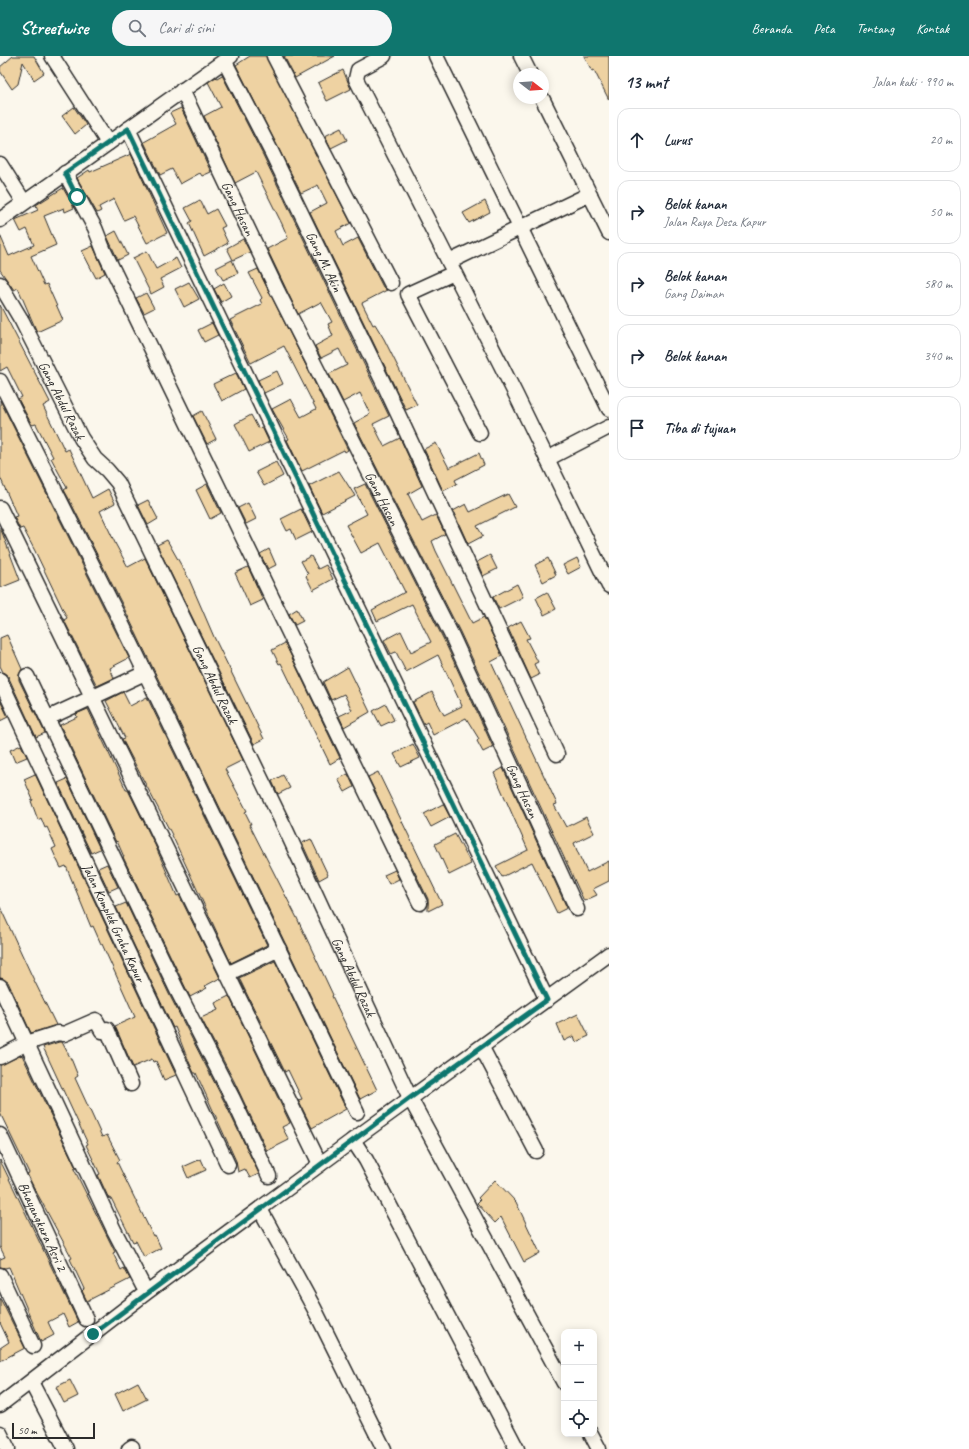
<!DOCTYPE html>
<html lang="id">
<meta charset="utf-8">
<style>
body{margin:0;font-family:Caveat,sans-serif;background:#f6f6f7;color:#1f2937}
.controls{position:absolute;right:12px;bottom:12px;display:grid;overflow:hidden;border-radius:8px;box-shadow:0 2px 10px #0003}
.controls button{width:36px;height:36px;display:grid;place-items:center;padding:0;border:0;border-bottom:1px solid #e0e1e3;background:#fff;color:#1f2937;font:20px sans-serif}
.compass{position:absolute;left:513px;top:12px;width:36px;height:36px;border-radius:50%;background:#fff;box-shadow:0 2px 10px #0003;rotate:107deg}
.scale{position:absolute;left:12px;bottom:10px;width:83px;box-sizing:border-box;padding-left:4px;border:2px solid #2b2b2b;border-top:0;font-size:11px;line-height:14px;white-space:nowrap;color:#2b2b2b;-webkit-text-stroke:3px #fbf7ec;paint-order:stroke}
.stop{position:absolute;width:12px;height:12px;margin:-9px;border:3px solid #0f766e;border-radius:50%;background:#fff}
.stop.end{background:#0f766e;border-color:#fff;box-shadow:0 1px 4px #0008}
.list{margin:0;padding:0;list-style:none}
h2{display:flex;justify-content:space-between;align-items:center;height:52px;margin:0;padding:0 16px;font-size:17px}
h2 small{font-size:13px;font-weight:400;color:#747a83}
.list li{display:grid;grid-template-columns:26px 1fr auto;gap:12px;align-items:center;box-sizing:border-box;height:64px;margin:0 8px 8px;padding:0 8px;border:1px solid #e0e1e3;border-radius:12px}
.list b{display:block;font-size:15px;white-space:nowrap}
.list p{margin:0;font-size:13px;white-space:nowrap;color:#747a83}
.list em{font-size:13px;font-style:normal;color:#747a83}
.icon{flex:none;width:22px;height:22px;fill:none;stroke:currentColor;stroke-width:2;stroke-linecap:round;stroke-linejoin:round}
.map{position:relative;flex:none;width:609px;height:1393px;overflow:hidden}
header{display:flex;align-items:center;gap:24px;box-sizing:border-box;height:56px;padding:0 20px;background:#0f766e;color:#fff}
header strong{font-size:19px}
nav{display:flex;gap:22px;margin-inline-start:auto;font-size:14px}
.search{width:280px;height:36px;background:#f6f6f7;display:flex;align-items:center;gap:10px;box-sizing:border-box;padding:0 14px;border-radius:22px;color:#747a83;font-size:15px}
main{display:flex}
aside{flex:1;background:#fff}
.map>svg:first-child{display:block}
</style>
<header>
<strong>Streetwise</strong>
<div class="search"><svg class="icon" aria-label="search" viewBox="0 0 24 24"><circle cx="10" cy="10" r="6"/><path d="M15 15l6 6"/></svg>Cari di sini</div>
<nav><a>Beranda</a><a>Peta</a><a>Tentang</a><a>Kontak</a></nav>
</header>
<main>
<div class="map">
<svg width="609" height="1393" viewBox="0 0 609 1393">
<rect width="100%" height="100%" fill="#fbf7ec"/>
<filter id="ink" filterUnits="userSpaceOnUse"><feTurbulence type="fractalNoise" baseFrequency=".025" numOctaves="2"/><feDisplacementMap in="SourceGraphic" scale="8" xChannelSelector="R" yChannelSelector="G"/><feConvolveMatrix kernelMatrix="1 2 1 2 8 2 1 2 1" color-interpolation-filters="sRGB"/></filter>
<g filter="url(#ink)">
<path fill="#eed2a2" stroke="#2b2b2b" d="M 13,0 L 34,0 L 44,17 L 34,24 L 23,6 L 18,28 L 12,33 L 0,15 L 0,11 Z
M 250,0 L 266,0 L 351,167 L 336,175 L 343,190 L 358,182 L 383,231 L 387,234 L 362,247 L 373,269 L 375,268 L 384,283 L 417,349 L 406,354 L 310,156 L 327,147 L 318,129 L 301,137 L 236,9 Z
M 284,0 L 335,0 L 295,22 Z
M 584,0 L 609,0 L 609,44 L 594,14 L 592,15 Z
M 343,14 L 351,33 L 327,45 L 318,27 Z
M 222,19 L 263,99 L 389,360 L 373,368 L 384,390 L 400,382 L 422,430 L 408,438 L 422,466 L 436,459 L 445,478 L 432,485 L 436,495 L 472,567 L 484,561 L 502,600 L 491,606 L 557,748 L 554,749 L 566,771 L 586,761 L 594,777 L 574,787 L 578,797 L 587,816 L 609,805 L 609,825 L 593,833 L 597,839 L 584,845 L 460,576 L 354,367 L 370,358 L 360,337 L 343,346 L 329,318 L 347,309 L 339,293 L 321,302 L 315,290 L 333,280 L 328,268 L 332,266 L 321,246 L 298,258 L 267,193 L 288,182 L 282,168 L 256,116 L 235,127 L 204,60 L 221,51 L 208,26 L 216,21 L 217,22 Z
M 74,51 L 86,69 L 75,78 L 62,60 Z
M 181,52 L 211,116 L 202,120 L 200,117 L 180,128 L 172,113 L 160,119 L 144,86 L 176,68 L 170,57 Z
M 341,72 L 347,84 L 331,92 L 325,80 Z
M 131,98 L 167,177 L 147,187 L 133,160 L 124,164 L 114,143 L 99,151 L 101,155 L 97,157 L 77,122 L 89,114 L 90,116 Z
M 63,132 L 74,152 L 65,156 L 64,152 L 44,160 L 56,189 L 31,200 L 44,229 L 47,228 L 63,264 L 37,276 L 18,232 L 14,234 L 0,214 L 0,179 L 9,200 L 34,189 L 27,173 L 21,176 L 15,164 L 38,154 L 36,149 Z
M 200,144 L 207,158 L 216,153 L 225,170 L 221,172 L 228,187 L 204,200 L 189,167 L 192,165 L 185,152 Z
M 485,145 L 490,156 L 469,167 L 463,157 Z
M 116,175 L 128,199 L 118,204 L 107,180 Z
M 243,183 L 250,196 L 233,204 L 227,192 Z
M 93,190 L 105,217 L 96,222 L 82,195 Z
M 147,195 L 156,213 L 176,202 L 181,212 L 160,223 L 164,231 L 151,238 L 133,202 Z
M 232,204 L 238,217 L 223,224 L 216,212 Z
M 258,213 L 348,394 L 345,396 L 344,394 L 302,415 L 287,384 L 289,383 L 272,353 L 291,343 L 301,361 L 316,353 L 284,290 L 251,307 L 230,264 L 262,248 L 260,244 L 262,242 L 249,217 Z
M 189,226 L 199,243 L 184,251 L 175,233 Z
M 224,227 L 231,240 L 221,246 L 214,233 Z
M 146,237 L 154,252 L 144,257 L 136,242 Z
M 0,249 L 50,346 L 43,350 L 65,395 L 69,393 L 92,442 L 108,433 L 115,447 L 100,455 L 116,489 L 128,511 L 145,502 L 243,704 L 225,713 L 247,755 L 245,756 L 251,768 L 249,768 L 297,862 L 333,939 L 332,940 L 377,1034 L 360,1043 L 124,552 L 68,441 L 64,434 L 67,432 L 51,402 L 53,401 L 36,368 L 32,369 L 18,343 L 22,341 L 7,311 L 0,315 Z
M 212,267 L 218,279 L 204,286 L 198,274 Z
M 277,315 L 283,328 L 264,337 L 258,324 Z
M 236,317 L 244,333 L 222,345 L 213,328 Z
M 0,344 L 129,602 L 110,612 L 114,622 L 97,630 L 64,564 L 67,562 L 35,495 L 23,472 L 20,473 L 14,461 L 17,460 L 0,421 Z
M 202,355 L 216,383 L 207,388 L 193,360 Z
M 251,359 L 258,372 L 262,371 L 269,386 L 249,396 L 235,368 Z
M 436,387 L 449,412 L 479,397 L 484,409 L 455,424 L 457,428 L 443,435 L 424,393 Z
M 276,406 L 283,420 L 264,430 L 256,416 Z
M 339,415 L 355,440 L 322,457 L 309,430 Z
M 207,428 L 221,457 L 210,463 L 196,434 Z
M 365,428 L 444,584 L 493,691 L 483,696 L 477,685 L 479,683 L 466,662 L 433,679 L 427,666 L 424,668 L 413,646 L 432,636 L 444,659 L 462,650 L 438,599 L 406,616 L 396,596 L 391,598 L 384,584 L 401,575 L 411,596 L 431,586 L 412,548 L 377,565 L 372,554 L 405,536 L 380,487 L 361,497 L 346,469 L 367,458 L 354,433 Z
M 508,438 L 515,451 L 477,470 L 483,480 L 468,488 L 453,455 L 466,448 L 470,456 Z
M 148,444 L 158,463 L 148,469 L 138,449 Z
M 248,447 L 256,463 L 246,468 L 238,452 Z
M 301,453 L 312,476 L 296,484 L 291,473 L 287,475 L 281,463 Z
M 0,471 L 20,524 L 0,532 Z
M 167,484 L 189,523 L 214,581 L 264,683 L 254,688 L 157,489 Z
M 269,493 L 276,509 L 268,513 L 260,498 Z
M 490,499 L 497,513 L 483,520 L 477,506 Z
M 311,500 L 318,513 L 326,509 L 333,523 L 313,534 L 306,520 L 308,518 L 301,505 Z
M 548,502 L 556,519 L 543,526 L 535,509 Z
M 577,502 L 581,511 L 568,518 L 563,509 Z
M 248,511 L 263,544 L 250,550 L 235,517 Z
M 517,528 L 523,541 L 499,553 L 493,541 Z
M 547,536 L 556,553 L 544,559 L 536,542 Z
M 297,553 L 303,565 L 295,569 L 289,558 Z
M 521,565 L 530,582 L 526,583 L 538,606 L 534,608 L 539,619 L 531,623 L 508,572 Z
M 7,579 L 22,613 L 19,619 L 19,624 L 45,677 L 36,681 L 8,620 L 3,616 L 0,610 L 0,582 Z
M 285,587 L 340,702 L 330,708 L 281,607 L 279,608 L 272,594 Z
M 348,611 L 370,656 L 344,671 L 339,660 L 352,654 L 344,638 L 331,644 L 323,626 Z
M 123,636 L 130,650 L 147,641 L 267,889 L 231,907 L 171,777 L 122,683 L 125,682 L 106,645 Z
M 0,644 L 8,661 L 0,665 Z
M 386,648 L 394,664 L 381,670 L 373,655 Z
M 88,653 L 121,723 L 126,734 L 128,734 L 155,789 L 177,840 L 179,839 L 220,922 L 205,930 L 207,932 L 190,941 L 123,801 L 124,801 L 117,785 L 116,786 L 60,669 L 77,661 L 76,658 Z
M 413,688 L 420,702 L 401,711 L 394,698 Z
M 21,689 L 27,701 L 15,706 L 10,694 Z
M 503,712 L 567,852 L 557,857 L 532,806 L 502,821 L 496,810 L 528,794 L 494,717 Z
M 378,716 L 442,848 L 428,855 L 428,843 L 368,721 Z
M 35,718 L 176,1019 L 164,1024 L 156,1005 L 153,1006 L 152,1003 L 133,1011 L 115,970 L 135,961 L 102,888 L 101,888 L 93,870 L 91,871 L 66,810 L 61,812 L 56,802 L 52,793 L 56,791 L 47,771 L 45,772 L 41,762 L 38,764 L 31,745 L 33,744 L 24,723 Z
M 348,718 L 354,731 L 345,736 L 338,723 Z
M 283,719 L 290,732 L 278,738 L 272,725 Z
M 67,723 L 100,793 L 91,797 L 58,727 Z
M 443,748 L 450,761 L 431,771 L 424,758 Z
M 455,778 L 471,808 L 449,819 L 435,788 Z
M 311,783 L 328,819 L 319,824 L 302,787 Z
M 107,808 L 118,831 L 109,835 L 98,812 Z
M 395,814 L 399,823 L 389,828 L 384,819 Z
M 126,847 L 169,938 L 225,1047 L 259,1118 L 250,1122 L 245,1113 L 238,1116 L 236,1105 L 196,1017 L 194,1017 L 186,999 L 175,971 L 173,972 L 116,851 Z
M 0,851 L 31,918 L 56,969 L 31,977 L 8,926 L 0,922 Z
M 275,905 L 346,1053 L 312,1072 L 298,1044 L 302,1043 L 288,1014 L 285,1016 L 239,922 Z
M 229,940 L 290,1067 L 282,1071 L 289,1084 L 267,1095 L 234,1025 L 201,962 L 218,954 L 215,947 Z
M 578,958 L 589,980 L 576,986 L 574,980 L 564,985 L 557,968 Z
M 59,986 L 62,986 L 72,1005 L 78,1020 L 75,1022 L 93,1061 L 102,1081 L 107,1079 L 120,1104 L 117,1106 L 153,1180 L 155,1179 L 161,1192 L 144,1201 L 136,1185 L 133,1186 L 111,1142 L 109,1143 L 98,1119 L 100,1118 L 86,1089 L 88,1088 L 43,991 Z
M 22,999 L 76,1112 L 74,1113 L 115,1196 L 113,1197 L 121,1214 L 124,1212 L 130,1223 L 87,1245 L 82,1235 L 84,1233 L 70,1203 L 72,1202 L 32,1128 L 27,1118 L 29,1117 L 0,1057 L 0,1009 Z
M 201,1103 L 206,1114 L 188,1122 L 183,1111 Z
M 0,1104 L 78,1266 L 69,1271 L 63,1258 L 48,1266 L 54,1279 L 41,1286 L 9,1211 L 5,1212 L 0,1211 L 0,1203 L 5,1201 L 0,1191 Z
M 495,1124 L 516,1146 L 540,1197 L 524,1206 L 501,1161 L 495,1167 L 477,1147 L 480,1144 L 478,1142 Z
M 0,1242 L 25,1292 L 0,1305 L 0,1292 L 9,1286 L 0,1267 Z
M 70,1324 L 78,1340 L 64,1347 L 56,1331 Z
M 138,1326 L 147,1343 L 123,1355 L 115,1338 Z"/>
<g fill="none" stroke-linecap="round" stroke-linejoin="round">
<g stroke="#2b2b2b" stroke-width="17">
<g id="minor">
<path d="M 52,0 L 108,87"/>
<path d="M 274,0 L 391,227"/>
<path d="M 384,0 L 358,14 L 356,23 L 449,206"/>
<path d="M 436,0 L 609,353"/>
<path d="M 521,0 L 530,18"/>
<path id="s1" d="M 225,6 L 271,95 L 383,326 L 557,698"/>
<path id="s2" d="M 182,34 L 278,236 L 452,580 L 577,853"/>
<path d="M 542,42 L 609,177"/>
<path d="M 128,73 L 547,944"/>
<path d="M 0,108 L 24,146"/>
<path d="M 65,117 L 95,172 L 104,195 L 420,847"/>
<path d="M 590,138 L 449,206 L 516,339 L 609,530"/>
<path d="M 0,164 L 231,0"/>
<path d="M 454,217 L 408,238 L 480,377"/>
<path id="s3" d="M 0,228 L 22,265 L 81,382 L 95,403 L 107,414 L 118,427 L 286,774 L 410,1042 L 564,1327"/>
<path d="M 0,325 L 116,556 L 357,1056"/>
<path d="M 547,403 L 609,371"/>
<path d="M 0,452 L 320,1108"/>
<path d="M 27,620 L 177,934 L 233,1043 L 269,1120"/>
<path id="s4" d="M 0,624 L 228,1109"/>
<path d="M 48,662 L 145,617"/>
<path d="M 227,918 L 279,893"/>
<path d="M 0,930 L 114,1174 L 143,1230"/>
<path d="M 482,992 L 536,1095"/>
<path d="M 0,1001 L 27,987 L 58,977 L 64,978 L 96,964 L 102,975 L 107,973 L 131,1028"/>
<path id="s5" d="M 0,1079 L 86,1263"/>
<path d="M 353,1084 L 366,1104 L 517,1393"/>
<path d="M 260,1153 L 314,1252 L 384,1393"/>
<path d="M 0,1219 L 33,1290"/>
<path d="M 31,1326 L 66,1393"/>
<path d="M 0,1349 L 147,1236 L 353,1084 L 609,898"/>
<path d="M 0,1377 L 8,1393"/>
<path d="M 591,1378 L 599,1393"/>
<path d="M 129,1393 L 132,1391"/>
</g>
</g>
<use href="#minor" stroke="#fbf7ec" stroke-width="14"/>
</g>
</g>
<g fill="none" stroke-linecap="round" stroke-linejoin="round" filter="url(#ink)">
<path stroke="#0f766e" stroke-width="5" d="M 77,141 L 65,117 L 128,73 L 547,944 L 410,1042 L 93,1278"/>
</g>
<g text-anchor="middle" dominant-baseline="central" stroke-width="3" stroke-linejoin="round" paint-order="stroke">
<g font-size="14" fill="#2b2b2b" stroke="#fbf7ec">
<text stroke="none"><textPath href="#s2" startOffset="131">Gang Hasan</textPath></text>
<text stroke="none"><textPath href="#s1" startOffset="223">Gang M. Akin</textPath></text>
<text stroke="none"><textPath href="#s3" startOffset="132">Gang Abdul Razak</textPath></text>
<text stroke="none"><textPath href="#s2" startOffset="455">Gang Hasan</textPath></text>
<text stroke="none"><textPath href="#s3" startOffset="456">Gang Abdul Razak</textPath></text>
<text stroke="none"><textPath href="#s2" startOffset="779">Gang Hasan</textPath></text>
<text stroke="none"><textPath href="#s4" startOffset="268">Jalan Komplek Graha Kapur</textPath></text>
<text stroke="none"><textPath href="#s3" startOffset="780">Gang Abdul Razak</textPath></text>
<text stroke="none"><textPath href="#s5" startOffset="101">Bhayangkara Asri 2</textPath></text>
</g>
</g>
</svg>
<div class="controls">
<button>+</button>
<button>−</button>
<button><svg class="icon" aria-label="locate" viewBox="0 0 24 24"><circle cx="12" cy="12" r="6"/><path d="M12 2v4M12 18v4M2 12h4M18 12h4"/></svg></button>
</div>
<svg class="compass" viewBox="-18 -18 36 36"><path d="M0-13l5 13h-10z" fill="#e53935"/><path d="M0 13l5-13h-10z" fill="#747a83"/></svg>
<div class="scale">50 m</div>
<div class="stop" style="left:77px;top:141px"></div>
<div class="stop end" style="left:93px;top:1278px"></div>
</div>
<aside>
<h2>13 mnt<small>Jalan kaki · 990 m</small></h2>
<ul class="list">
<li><svg class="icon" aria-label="ahead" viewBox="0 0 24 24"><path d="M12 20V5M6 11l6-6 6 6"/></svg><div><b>Lurus</b></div><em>20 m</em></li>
<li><svg class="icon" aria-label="right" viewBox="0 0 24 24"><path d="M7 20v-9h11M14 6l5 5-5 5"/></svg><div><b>Belok kanan</b><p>Jalan Raya Desa Kapur</p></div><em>50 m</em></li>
<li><svg class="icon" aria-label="right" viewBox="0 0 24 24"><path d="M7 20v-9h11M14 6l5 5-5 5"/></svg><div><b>Belok kanan</b><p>Gang Daiman</p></div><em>580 m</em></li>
<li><svg class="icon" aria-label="right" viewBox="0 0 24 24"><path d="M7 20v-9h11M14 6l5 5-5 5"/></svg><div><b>Belok kanan</b></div><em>340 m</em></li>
<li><svg class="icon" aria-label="arrive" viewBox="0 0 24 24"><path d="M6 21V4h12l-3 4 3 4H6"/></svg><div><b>Tiba di tujuan</b></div></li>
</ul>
</aside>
</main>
